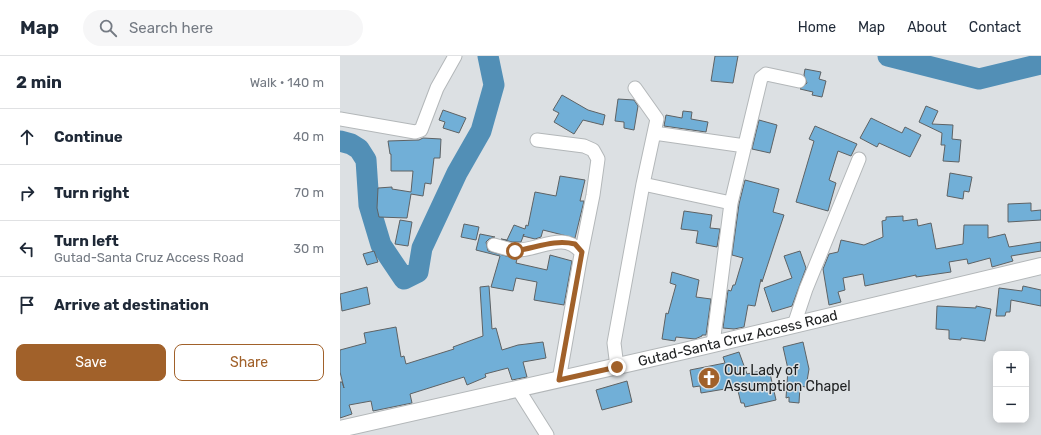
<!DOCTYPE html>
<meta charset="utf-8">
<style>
body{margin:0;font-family:Rubik,sans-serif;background:#f6f6f7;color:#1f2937}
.controls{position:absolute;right:12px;bottom:12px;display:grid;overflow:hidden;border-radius:8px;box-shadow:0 2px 10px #0003}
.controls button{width:36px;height:36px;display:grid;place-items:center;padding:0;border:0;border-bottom:1px solid #e0e1e3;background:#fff;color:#1f2937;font:20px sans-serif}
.stop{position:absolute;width:12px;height:12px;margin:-9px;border:3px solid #a1612a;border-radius:50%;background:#fff}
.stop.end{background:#a1612a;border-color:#fff;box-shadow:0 1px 4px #0008}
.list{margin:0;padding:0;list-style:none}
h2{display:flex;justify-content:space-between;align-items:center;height:52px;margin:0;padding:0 16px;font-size:17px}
h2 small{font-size:13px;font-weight:400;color:#747a83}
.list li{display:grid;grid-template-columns:26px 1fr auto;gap:12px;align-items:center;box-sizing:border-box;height:56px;padding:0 16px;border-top:1px solid #e0e1e3}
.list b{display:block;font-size:15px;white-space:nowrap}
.list p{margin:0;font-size:13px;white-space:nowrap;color:#747a83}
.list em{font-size:13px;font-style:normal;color:#747a83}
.actions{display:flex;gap:8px;padding:12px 16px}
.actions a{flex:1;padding:9px 0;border:1px solid #a1612a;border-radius:8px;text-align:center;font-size:14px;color:#a1612a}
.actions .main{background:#a1612a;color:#fff}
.icon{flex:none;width:22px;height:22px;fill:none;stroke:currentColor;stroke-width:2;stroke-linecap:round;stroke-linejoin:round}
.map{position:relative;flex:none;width:701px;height:379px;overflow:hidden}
header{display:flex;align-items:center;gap:24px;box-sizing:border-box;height:56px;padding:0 20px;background:#fff;border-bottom:1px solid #e0e1e3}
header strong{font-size:19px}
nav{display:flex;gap:22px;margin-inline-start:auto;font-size:14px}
.search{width:280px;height:36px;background:#f6f6f7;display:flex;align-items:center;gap:10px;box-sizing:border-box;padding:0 14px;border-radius:22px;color:#747a83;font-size:15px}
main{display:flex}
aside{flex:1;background:#fff}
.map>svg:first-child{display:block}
</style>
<header>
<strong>Map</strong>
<div class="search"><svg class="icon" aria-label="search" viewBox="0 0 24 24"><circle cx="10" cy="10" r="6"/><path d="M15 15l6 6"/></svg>Search here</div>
<nav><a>Home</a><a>Map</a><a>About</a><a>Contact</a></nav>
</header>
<main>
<aside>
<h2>2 min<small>Walk · 140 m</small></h2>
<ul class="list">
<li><svg class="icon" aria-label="ahead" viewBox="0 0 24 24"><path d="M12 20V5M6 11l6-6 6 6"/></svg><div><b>Continue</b></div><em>40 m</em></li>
<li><svg class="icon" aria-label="right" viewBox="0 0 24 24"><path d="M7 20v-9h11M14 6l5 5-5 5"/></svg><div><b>Turn right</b></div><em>70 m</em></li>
<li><svg class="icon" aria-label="left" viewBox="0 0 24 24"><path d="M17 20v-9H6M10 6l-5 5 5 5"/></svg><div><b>Turn left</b><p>Gutad-Santa Cruz Access Road</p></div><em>30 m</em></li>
<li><svg class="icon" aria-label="arrive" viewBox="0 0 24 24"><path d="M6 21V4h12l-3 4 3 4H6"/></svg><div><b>Arrive at destination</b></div></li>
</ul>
<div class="actions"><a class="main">Save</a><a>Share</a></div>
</aside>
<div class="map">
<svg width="701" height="379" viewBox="0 0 701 379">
<rect width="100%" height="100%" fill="#dce0e3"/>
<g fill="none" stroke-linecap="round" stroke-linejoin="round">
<path stroke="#528fb6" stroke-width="21" d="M 548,0 L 639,23 L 701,8
M 0,85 L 11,88 L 19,93 L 26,104 L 29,149 L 41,189 L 64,223 L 78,216 L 82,192 L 117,117 L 141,75 L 154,29 L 148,0"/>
</g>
<path fill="#71afd7" stroke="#5e6264" d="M 375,0 L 398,0 L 393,27 L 371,25 Z
M 465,13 L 481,16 L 479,23 L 486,25 L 482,41 L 472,39 L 473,36 L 460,33 L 467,27 L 464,19 Z
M 222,39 L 248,54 L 265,59 L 263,69 L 243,64 L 234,78 L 214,66 L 219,57 L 213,54 Z
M 278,43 L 294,44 L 298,50 L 294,74 L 284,72 L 284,66 L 275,65 Z
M 586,50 L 598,55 L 592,68 L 613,69 L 612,83 L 621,84 L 619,106 L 603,105 L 605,89 L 601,89 L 602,77 L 579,66 Z
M 103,54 L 126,62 L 119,77 L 103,72 L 105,66 L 99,64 Z
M 343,55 L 352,56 L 351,63 L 368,66 L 366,76 L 324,70 L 326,59 L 342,62 Z
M 531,62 L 562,77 L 565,71 L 581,79 L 570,101 L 539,87 L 537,91 L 520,82 Z
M 419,64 L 437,69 L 430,97 L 412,93 Z
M 475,70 L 517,88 L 511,100 L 498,95 L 489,124 L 496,127 L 488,155 L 456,146 L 474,85 L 469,83 Z
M 83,82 L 101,83 L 100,102 L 94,102 L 91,128 L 85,127 L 83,140 L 71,138 L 67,162 L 39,161 L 37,152 L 38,132 L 52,131 L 52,133 L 71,136 L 73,115 L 51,115 L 51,98 L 50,98 L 48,85 L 79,84 Z
M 610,117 L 632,121 L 629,136 L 624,135 L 623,143 L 607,140 Z
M 220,120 L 245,124 L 240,145 L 244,145 L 235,182 L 203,174 L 201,181 L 195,183 L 183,180 L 184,178 L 181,186 L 172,186 L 161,183 L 167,184 L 174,169 L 185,173 L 186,169 L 188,170 L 195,136 L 216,140 Z
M 405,124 L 439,133 L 433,156 L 444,159 L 422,226 L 421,223 L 415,250 L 408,249 L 404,271 L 394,273 L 383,272 L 388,234 L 391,235 L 393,229 L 395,229 L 403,202 L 392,199 L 399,148 Z
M 691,147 L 691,155 L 701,154 L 701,164 L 668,166 L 668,148 Z
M 344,155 L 372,159 L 370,172 L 380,173 L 377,191 L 356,187 L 358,175 L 341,173 Z
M 563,160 L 563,165 L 577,163 L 578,170 L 591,167 L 596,193 L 623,188 L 624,169 L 648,169 L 648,182 L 665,178 L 669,191 L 701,186 L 701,195 L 671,200 L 673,205 L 652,211 L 650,202 L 628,208 L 627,203 L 609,206 L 611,216 L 576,221 L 576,219 L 525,230 L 523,218 L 503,222 L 505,234 L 498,236 L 501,246 L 489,249 L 483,213 L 489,198 L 498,196 L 501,184 L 524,189 L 543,181 L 542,165 L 546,164 L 546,161 Z
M 60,164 L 72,166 L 68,190 L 55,188 Z
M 124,168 L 139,171 L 136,184 L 121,181 Z
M 140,178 L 155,181 L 149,183 L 146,186 L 148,195 L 177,203 L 176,207 L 207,214 L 210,199 L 232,205 L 224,249 L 194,244 L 197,226 L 176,222 L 173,235 L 151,231 L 160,200 L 136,194 Z
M 34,195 L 38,206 L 27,209 L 23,198 Z
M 460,195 L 466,212 L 452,250 L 432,256 L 424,232 L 452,222 L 444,200 Z
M 332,216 L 359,224 L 356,241 L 371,243 L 366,279 L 362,279 L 362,280 L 355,283 L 336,281 L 335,285 L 322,283 L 326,257 L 328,258 L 336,229 L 330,227 Z
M 149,230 L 152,273 L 156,272 L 162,294 L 178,289 L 203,286 L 206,302 L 183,306 L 187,321 L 172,324 L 168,312 L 145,318 L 146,321 L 127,329 L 124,321 L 70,338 L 72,347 L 33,355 L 31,345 L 9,349 L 12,358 L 0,362 L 0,326 L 2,326 L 4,332 L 0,316 L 0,294 L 26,287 L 24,277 L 56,271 L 61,301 L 64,300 L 66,308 L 114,293 L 113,291 L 143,280 L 140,231 Z
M 683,230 L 701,234 L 701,250 L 671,244 L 670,256 L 666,256 L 665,260 L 656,260 L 659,232 L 682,235 Z
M 27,231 L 30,248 L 2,255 L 0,238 Z
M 597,250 L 636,252 L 636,250 L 651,253 L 645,285 L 621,282 L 621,284 L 609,283 L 609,274 L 596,273 Z
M 463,286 L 469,313 L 466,331 L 460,330 L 459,347 L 449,346 L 449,341 L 446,342 L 448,313 L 443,291 Z
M 399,296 L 407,318 L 429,313 L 436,344 L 405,351 L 404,347 L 401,347 L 397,331 L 361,337 L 360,330 L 353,331 L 350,314 L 385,307 L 383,301 Z
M 287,325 L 292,346 L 262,354 L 256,334 Z"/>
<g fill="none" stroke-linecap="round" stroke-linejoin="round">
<g stroke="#b3b7b9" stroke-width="15">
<path id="minor" d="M 295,32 L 317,63 L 303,128
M 0,63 L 75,76 L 81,74 L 97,32 L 115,0
M 314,77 L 405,90
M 197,84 L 244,90 L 253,94 L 258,103 L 253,139 L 240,204 L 219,324
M 154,189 C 161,191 169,194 176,194 C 199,195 223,174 241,196
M 454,269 L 466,233 L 519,103
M 373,288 L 391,147 L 421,22 L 426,18 L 459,25
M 277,311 L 274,287 L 303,128 L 391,147
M 178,333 L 207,379"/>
</g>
<g stroke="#b3b7b9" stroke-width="18">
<g id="major">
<path id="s1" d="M 0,373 L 344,295 L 701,210"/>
</g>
</g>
<use href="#minor" stroke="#fff" stroke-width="13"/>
<use href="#major" stroke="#fff" stroke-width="16"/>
</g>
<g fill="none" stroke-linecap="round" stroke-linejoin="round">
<path stroke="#a1612a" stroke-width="5" d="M 175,195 C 196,192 214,183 235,188 L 242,196 L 219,324 L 277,311"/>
</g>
<defs>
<g id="church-disc" transform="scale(1.15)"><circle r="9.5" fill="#a1612a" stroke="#dce0e3"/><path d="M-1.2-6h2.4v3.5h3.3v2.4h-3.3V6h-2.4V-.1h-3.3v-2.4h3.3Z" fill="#fff"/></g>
</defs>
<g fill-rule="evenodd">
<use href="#church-disc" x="369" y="322"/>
</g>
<g text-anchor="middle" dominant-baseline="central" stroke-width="3" stroke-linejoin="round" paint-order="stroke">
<g font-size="14" fill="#202223" stroke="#dce0e3">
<text stroke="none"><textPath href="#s1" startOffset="408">Gutad-Santa Cruz Access Road</textPath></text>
</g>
<g font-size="14" fill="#202223" stroke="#dce0e3" text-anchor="start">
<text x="384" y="314">Our Lady of<tspan x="384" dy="16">Assumption Chapel</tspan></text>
</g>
</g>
</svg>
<div class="controls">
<button>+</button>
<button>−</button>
</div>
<div class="stop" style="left:175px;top:195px"></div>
<div class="stop end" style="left:277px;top:311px"></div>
</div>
</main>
